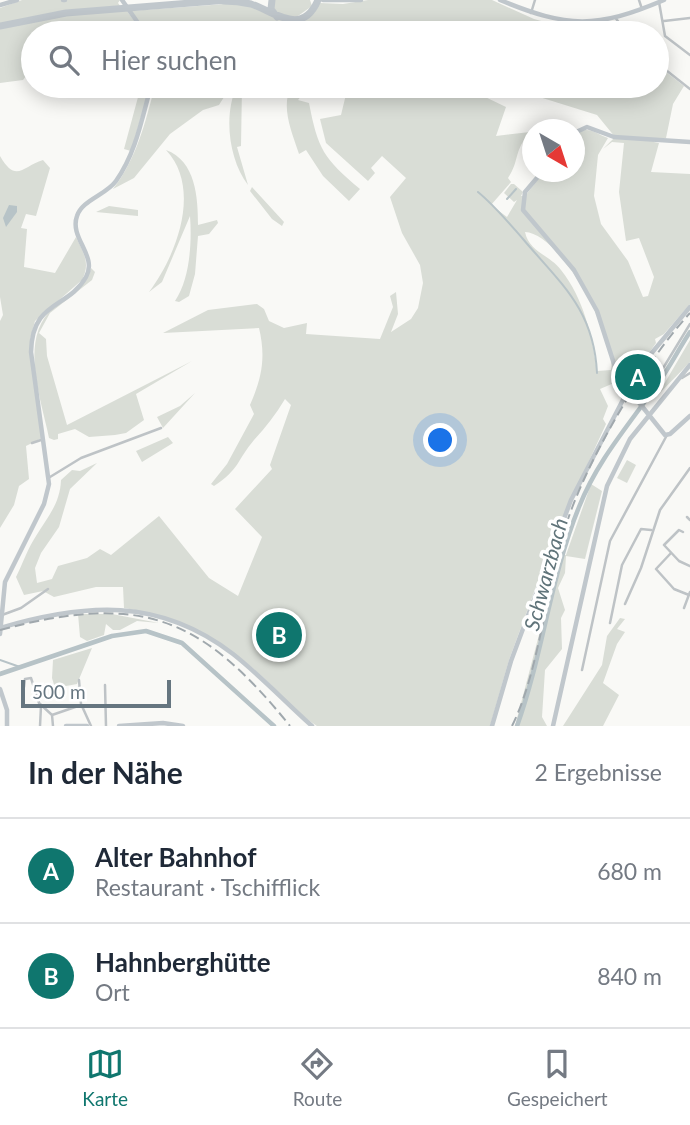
<!DOCTYPE html>
<html lang="de">
<meta charset="utf-8">
<style>
body{margin:0;font-family:Lato,sans-serif;background:#f6f6f7;color:#1f2937}
.compass{position:absolute;left:522px;top:119px;width:63px;height:63px;border-radius:50%;background:#fff;box-shadow:0 4px 18px #0003;rotate:141deg}
.scale{position:absolute;left:21px;bottom:18px;width:150px;box-sizing:border-box;padding-left:7px;border:4px solid #667680;border-top:0;font-size:19px;line-height:24px;white-space:nowrap;color:#667680;-webkit-text-stroke:5px #fff;paint-order:stroke}
.you{position:absolute;left:441px;top:441px;width:24px;height:24px;margin:-18px;border:5px solid #fff;border-radius:50%;background:#1a73e8;box-shadow:0 0 0 10px #1a73e833}
.badge{display:grid;place-items:center;width:46px;height:46px;border-radius:50%;background:#0f766e;color:#fff;font-size:23px;font-weight:700}
.pin{position:absolute;translate:-50% -50%;border:4px solid #fff;box-shadow:0 2px 7px #0006}
.list{margin:0;padding:0;list-style:none}
h2{display:flex;justify-content:space-between;align-items:center;height:91px;margin:0;padding:0 28px;font-size:30px}
h2 small{font-size:23px;font-weight:400;color:#747a83}
.list li{display:grid;grid-template-columns:46px 1fr auto;gap:21px;align-items:center;box-sizing:border-box;height:105px;padding:0 28px;border-top:2px solid #e0e1e3}
.list b{display:block;font-size:26px;white-space:nowrap}
.list p{margin:0;font-size:23px;white-space:nowrap;color:#747a83}
.list em{font-size:23px;font-style:normal;color:#747a83}
.icon{flex:none;width:38px;height:38px;fill:none;stroke:currentColor;stroke-width:2;stroke-linecap:round;stroke-linejoin:round}
.map{position:relative;flex:none;width:690px;height:726px;overflow:hidden}
.search{position:absolute;background:#fff;box-shadow:0 4px 18px #0003;left:21px;right:21px;top:21px;height:77px;display:flex;align-items:center;gap:18px;box-sizing:border-box;padding:0 24px;border-radius:38px;color:#747a83;font-size:26px}
.sheet{height:301px;background:#fff}
nav{display:flex;justify-content:space-around;align-items:center;box-sizing:border-box;height:98px;border-top:2px solid #e0e1e3;background:#fff;font-size:19px;color:#747a83}
nav a{display:grid;justify-items:center;gap:4px}
nav .on{color:#0f766e}
.map>svg:first-child{display:block}
</style>
<div class="map">
<svg width="690" height="726" viewBox="0 0 690 726">
<rect width="100%" height="100%" fill="#f9f9f6"/>
<path fill="#d9ddd6" fill-rule="evenodd" d="M 22,0 L 120,0 L 118,3 L 124,11 L 127,11 L 143,33 L 33,33 L 33,67 L 23,80 L 0,83 L 0,8 Z
M 273,0 L 310,0 L 312,6 L 295,18 L 274,12 Z
M 368,0 L 492,0 L 534,19 L 563,27 L 588,29 L 611,26 L 620,33 L 336,33 L 333,28 L 323,33 L 276,33 L 287,24 L 282,24 L 273,33 L 149,33 L 130,11 L 239,3 L 296,21 L 320,3 L 343,4 Z
M 657,65 L 684,86 L 673,104 L 666,138 L 654,139 L 654,142 L 659,143 L 651,172 L 690,174 L 690,304 L 664,334 L 655,339 L 656,343 L 628,383 L 621,380 L 600,389 L 608,406 L 603,419 L 606,424 L 555,535 L 509,660 L 490,726 L 317,726 C 298,714 282,695 265,679 C 223,640 181,617 124,608 L 123,587 L 96,587 L 54,597 L 43,591 L 24,595 L 16,577 C 23,563 28,548 36,536 C 48,516 60,504 61,480 L 72,470 L 80,471 L 97,463 L 70,489 L 59,527 L 41,553 L 35,568 L 37,583 L 52,579 L 58,566 L 87,558 L 100,549 L 111,555 L 159,516 L 209,578 L 238,596 L 262,537 L 235,509 L 272,469 L 270,465 L 291,405 L 285,399 C 276,414 266,427 254,440 C 237,460 240,469 214,486 L 211,484 L 227,464 L 254,414 L 250,405 C 262,378 266,357 259,328 L 163,333 L 208,310 L 257,304 L 264,309 L 269,321 L 284,328 L 307,323 L 306,334 L 380,339 L 393,307 L 390,296 L 396,292 L 398,314 L 391,332 L 411,319 L 418,308 L 423,283 L 420,265 L 402,233 L 390,197 L 406,178 L 382,156 L 371,168 L 375,173 L 368,181 L 326,143 L 320,119 L 341,115 L 348,86 L 485,86 L 479,94 L 506,107 L 496,136 L 530,132 C 513,152 520,160 508,178 L 511,182 L 491,205 L 507,217 L 517,200 L 514,202 L 504,193 L 511,184 L 514,184 L 523,192 L 521,196 L 525,196 L 544,172 L 574,172 L 575,136 C 587,124 594,133 608,138 L 598,155 L 594,196 L 601,224 L 628,261 L 643,297 L 648,296 L 654,277 L 639,238 L 626,241 L 619,192 L 624,143 L 612,142 L 603,149 L 615,137 L 597,115 L 504,86 L 657,86 ZM 525,232 C 561,233 617,339 611,370 L 597,371 C 592,336 584,299 561,270 C 550,255 529,252 525,232 Z
M 141,86 L 150,86 L 131,151 L 124,149 Z
M 155,86 L 231,86 L 219,105 L 203,110 L 170,134 L 134,178 L 113,189 C 137,158 145,123 155,86 Z
M 237,86 L 256,86 L 253,89 L 242,87 L 241,146 L 237,147 L 248,185 C 229,160 223,115 237,86 Z
M 291,86 L 310,86 L 298,100 L 309,103 C 318,149 323,158 360,189 L 349,201 L 323,176 L 306,150 L 299,154 L 298,151 C 291,130 281,107 291,86 Z
M 166,150 C 196,161 198,198 198,225 L 217,220 L 218,223 L 209,234 L 198,236 L 195,274 L 189,296 L 179,302 L 175,301 C 190,279 192,242 190,216 L 162,282 L 149,292 C 177,255 202,188 166,150 Z
M 0,156 C 16,184 23,166 43,160 L 50,168 L 36,216 L 26,214 L 21,228 L 27,229 L 24,267 L 55,273 L 76,237 C 83,252 91,263 82,280 L 35,321 L 30,340 L 42,438 L 26,446 L 29,479 L 19,486 L 14,505 L 0,528 L 0,321 L 3,315 L 0,297 Z
M 252,187 L 284,222 L 282,226 L 272,219 L 250,191 Z
M 109,206 L 138,210 L 138,216 L 96,212 Z
M 91,268 L 95,272 L 92,280 L 50,313 L 39,333 L 46,339 L 47,356 L 67,425 L 192,361 L 136,394 L 144,420 L 126,433 L 115,435 L 89,437 L 75,429 L 58,434 L 58,439 L 54,440 L 49,438 C 41,398 18,338 54,307 C 67,296 86,285 91,268 Z
M 690,340 L 690,362 L 657,396 Z
M 195,393 L 163,428 L 157,417 L 180,406 Z
M 168,437 L 173,443 L 142,462 L 136,451 Z
M 627,460 L 636,465 L 627,483 L 617,478 Z
M 591,484 L 602,491 L 585,559 L 566,556 L 565,573 L 558,588 L 565,610 L 561,618 L 562,649 L 545,670 L 542,717 L 547,726 L 515,726 L 560,555 L 566,555 Z
M 78,614 L 112,614 L 159,623 L 137,621 L 120,630 L 113,630 L 106,624 L 104,635 L 87,641 L 80,637 Z
M 620,618 L 625,619 L 617,629 L 625,632 L 617,644 L 603,683 L 619,695 L 603,726 L 563,726 L 602,665 L 607,636 Z
M 92,648 L 77,684 L 55,688 L 52,678 L 53,660 Z"/>
<path fill="#b7c3c7" d="M 9,205 L 17,206 L 17,212 L 6,227 L 3,218 Z"/>
<g fill="none" stroke-linecap="round" stroke-linejoin="round">
<path stroke="#b7c3c7" stroke-width="2" d="M 478,192 C 495,206 508,222 523,239 C 560,283 594,309 597,373
M 507,199 L 516,189
M 0,660 L 20,667"/>
<path stroke="#b7c3c7" stroke-width="4.5" d="M 0,674 L 112,636 L 146,631 L 182,643 L 274,726
M 517,726 C 543,654 550,578 579,507 C 597,461 628,426 656,386 C 669,369 678,350 690,332"/>
<path stroke="#bec3c6" stroke-width="2.5" d="M 639,0 L 642,9
M 659,2 L 665,36 L 690,55
M 531,13 L 535,0
M 615,17 L 626,33
M 664,21 L 690,18
M 657,63 L 690,89
M 682,378 L 690,373
M 638,401 L 651,388 L 690,324
M 32,443 L 41,440
M 50,477 L 81,458 L 161,428
M 687,517 L 690,520
M 683,532 L 679,530 L 664,545 L 679,561 L 690,566
M 671,553 L 656,569 L 674,589 L 689,595
M 625,604 L 641,568 L 660,510 L 690,468
M 684,608 L 690,592
M 2,615 L 21,608 L 48,589
M 610,623 L 622,565 L 641,529 L 651,530
M 582,670 L 610,541 L 667,435
M 79,680 L 81,704 L 91,726
M 105,685 L 106,726
M 24,687 L 25,679 L 31,678 L 39,703 L 52,715 L 53,726
M 52,715 L 81,705
M 40,726 L 41,706"/>
<path stroke="#c0c7cc" stroke-width="4.5" d="M 63,0 L 65,0
M 122,0 L 145,33
M 323,0 L 361,0
M 500,0 C 568,28 596,29 664,0
M 0,5 L 17,0
M 574,133 L 587,127 L 614,137 L 690,142
M 542,172 L 525,192 L 523,210 L 574,270 L 597,311 L 616,370 L 628,387
M 629,390 L 665,435 L 670,434 L 690,416
M 0,628 C 85,603 159,597 233,654 C 261,676 285,702 312,726
M 0,634 L 5,582 L 44,504 L 49,484 L 31,352 C 32,300 68,309 86,277 C 98,256 69,238 77,216 C 82,200 106,195 116,181 C 136,153 142,118 151,86
M 0,689 L 7,710 L 7,726
M 66,726 L 87,726
M 119,726 L 163,723 L 183,726
M 492,726 L 511,661 L 571,500 L 640,367 L 690,307
M 553,726 L 607,486 L 630,439 L 690,365"/>
<path stroke="#c0c7cc" stroke-width="7" d="M 272,0 L 271,9 L 277,17
M 223,1 C 232,1 242,2 251,4 C 275,12 302,37 318,0
M 0,26 L 66,13 L 228,0"/>
<path stroke="#a0a8ad" stroke-width="2" stroke-dasharray="10 5" stroke-linecap="butt" d="M 0,630 C 139,593 200,614 290,726
M 512,726 C 538,674 546,592 563,535 C 582,467 643,364 690,313"/>
</g>
<g text-anchor="middle" dominant-baseline="central" stroke-width="7" stroke-linejoin="round" paint-order="stroke">
<g font-size="21" font-style="italic" fill="#60747a" stroke="#fff">
<text transform="translate(545 574) rotate(-75)">Schwarzbach</text>
</g>
</g>
</svg>
<svg class="compass" viewBox="-18 -18 36 36"><path d="M0-13l5 13h-10z" fill="#e53935"/><path d="M0 13l5-13h-10z" fill="#747a83"/></svg>
<div class="scale">500 m</div>
<div class="you"></div>
<div class="pin badge" style="left:638px;top:377px">A</div>
<div class="pin badge" style="left:279px;top:635px">B</div>
<div class="search"><svg class="icon" aria-label="search" viewBox="0 0 24 24"><circle cx="10" cy="10" r="6"/><path d="M15 15l6 6"/></svg>Hier suchen</div>
</div>
<section class="sheet">
<h2>In der Nähe<small>2 Ergebnisse</small></h2>
<ul class="list">
<li><span class="badge">A</span><div><b>Alter Bahnhof</b><p>Restaurant · Tschifflick</p></div><em>680 m</em></li>
<li><span class="badge">B</span><div><b>Hahnberghütte</b><p>Ort</p></div><em>840 m</em></li>
</ul>
</section>
<nav>
<a class="on"><svg class="icon" aria-label="map" viewBox="0 0 24 24"><path d="M3 6l6-2 6 2 6-2v14l-6 2-6-2-6 2zM9 4v14M15 6v14"/></svg>Karte</a>
<a><svg class="icon" aria-label="directions" viewBox="0 0 24 24"><path d="M12 3l9 9-9 9-9-9zM9 14v-3h6M13 9l2 2-2 2"/></svg>Route</a>
<a><svg class="icon" aria-label="saved" viewBox="0 0 24 24"><path d="M7 4h10v16l-5-4-5 4z"/></svg>Gespeichert</a>
</nav>
